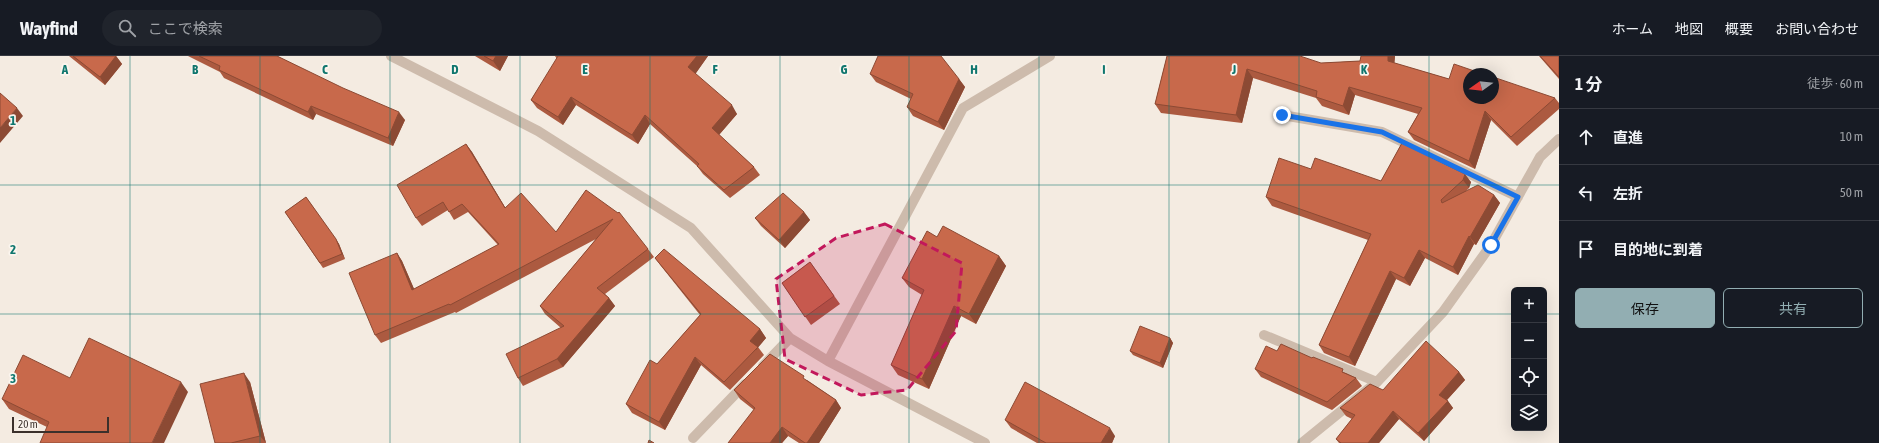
<!DOCTYPE html>
<html lang="ja">
<meta charset="utf-8">
<style>
body{margin:0;font-family:"Asap Condensed","Noto Sans JP",sans-serif;background:#20242c;color:#f1f3f6}
.controls{position:absolute;right:12px;bottom:12px;display:grid;overflow:hidden;border-radius:6px;box-shadow:0 4px 16px #0002}
.controls button{width:36px;height:36px;display:grid;place-items:center;padding:0;border:0;border-bottom:1px solid #363941;background:#171b24;color:#f1f3f6;font:20px sans-serif}
.compass{position:absolute;left:1463px;top:12px;width:36px;height:36px;border-radius:50%;background:#171b24;box-shadow:0 4px 16px #0002;rotate:255deg}
.scale{position:absolute;left:12px;bottom:10px;width:97px;box-sizing:border-box;padding-left:4px;border:2px solid #3b302b;border-top:0;font-size:11px;line-height:14px;white-space:nowrap;color:#3b302b;-webkit-text-stroke:3px #fbf5ee;paint-order:stroke}
.stop{position:absolute;width:12px;height:12px;margin:-9px;border:3px solid #1a73e8;border-radius:50%;background:#fff}
.stop.end{background:#1a73e8;border-color:#fff;box-shadow:0 1px 4px #0008}
.list{margin:0;padding:0;list-style:none}
h2{display:flex;justify-content:space-between;align-items:center;height:52px;margin:0;padding:0 16px;font-size:17px}
h2 small{font-size:13px;font-weight:400;color:#9ea1a6}
.list li{display:grid;grid-template-columns:26px 1fr auto;gap:12px;align-items:center;box-sizing:border-box;height:56px;padding:0 16px;border-top:1px solid #363941}
.list b{display:block;font-size:15px;white-space:nowrap}
.list em{font-size:13px;font-style:normal;color:#9ea1a6}
.actions{display:flex;gap:8px;padding:12px 16px}
.actions a{flex:1;padding:9px 0;border:1px solid #92aeb2;border-radius:6px;text-align:center;font-size:14px;color:#92aeb2}
.actions .main{background:#92aeb2;color:#111}
.icon{flex:none;width:22px;height:22px;fill:none;stroke:currentColor;stroke-width:2;stroke-linecap:round;stroke-linejoin:round}
.map{position:relative;flex:none;width:1559px;height:387px;overflow:hidden}
header{display:flex;align-items:center;gap:24px;box-sizing:border-box;height:56px;padding:0 20px;background:#171b24;border-bottom:1px solid #363941}
header strong{font-size:19px}
nav{display:flex;gap:22px;margin-inline-start:auto;font-size:14px}
.search{width:280px;height:36px;background:#20242c;display:flex;align-items:center;gap:10px;box-sizing:border-box;padding:0 14px;border-radius:22px;color:#9ea1a6;font-size:15px}
main{display:flex}
aside{flex:1;background:#171b24}
.map>svg:first-child{display:block}
</style>
<header>
<strong>Wayfind</strong>
<div class="search"><svg class="icon" aria-label="search" viewBox="0 0 24 24"><circle cx="10" cy="10" r="6"/><path d="M15 15l6 6"/></svg>ここで検索</div>
<nav><a>ホーム</a><a>地図</a><a>概要</a><a>お問い合わせ</a></nav>
</header>
<main>
<div class="map">
<svg width="1559" height="387" viewBox="0 0 1559 387">
<rect width="100%" height="100%" fill="#f4ebe1"/>
<g fill="none" stroke-linecap="round" stroke-linejoin="round">
<path stroke="#cdbbac" stroke-width="10" d="M 391,0 L 538,75 L 691,172 L 790,282 L 828,305 L 985,387
M 1282,59 L 1382,76 L 1518,141
M 1264,279 L 1377,326
M 828,305 L 963,52 L 1050,0
M 763,310 L 790,282
M 693,382 L 745,328
M 1302,387 L 1377,326 L 1443,256 L 1491,189 L 1540,101 L 1559,83"/>
</g>
<path fill="#ac5a40" d="M 69,0 L 116,0 L 122,8 L 105,29 Z
M 188,0 L 277,0 L 405,64 L 393,90 L 316,58 L 313,64 L 224,22 L 220,16 Z
M 475,0 L 508,0 L 500,15 Z
M 555,0 L 708,0 L 695,18 L 737,58 L 719,79 L 754,111 L 760,119 L 730,142 L 703,118 L 697,110 L 650,68 L 638,88 L 576,49 L 563,69 L 537,52 L 531,44 L 557,3 Z
M 1167,0 L 1321,7 L 1360,5 L 1395,0 L 1394,7 L 1449,23 L 1555,42 L 1559,47 L 1559,53 L 1517,90 L 1491,64 L 1475,113 L 1414,84 L 1408,76 L 1418,58 L 1355,39 L 1349,59 L 1322,50 L 1316,42 L 1253,22 L 1242,67 L 1161,57 L 1155,48 Z
M 1539,0 L 1559,0 L 1559,23 Z
M 870,18 L 959,23 L 965,31 L 944,74 L 913,60 L 907,51 L 911,43 L 876,26 Z
M 1402,87 L 1471,126 L 1469,132 L 1466,135 L 1494,139 L 1500,147 L 1476,189 L 1474,188 L 1458,219 L 1425,202 L 1410,230 L 1396,223 L 1355,310 L 1324,297 L 1319,289 L 1368,184 L 1272,150 L 1266,141 L 1311,113 L 1381,125 Z
M 466,88 L 472,96 L 505,151 L 556,176 L 586,134 L 648,193 L 654,201 L 605,238 L 609,242 L 615,250 L 563,311 L 523,330 L 518,322 L 561,272 L 545,258 L 540,250 L 596,183 L 456,257 L 455,256 L 381,287 L 375,279 L 397,197 L 402,205 L 414,233 L 498,189 L 468,156 L 454,164 L 448,154 L 422,170 L 416,162 Z
M 306,141 L 339,188 L 345,203 L 323,212 L 285,156 Z
M 804,156 L 810,164 L 785,192 L 761,170 L 755,162 Z
M 937,181 L 999,200 L 1006,210 L 976,268 L 961,260 L 929,333 L 898,319 L 891,309 L 922,239 L 909,231 L 902,222 Z
M 655,202 L 760,273 L 766,282 L 758,291 L 764,299 L 730,334 L 701,309 L 665,374 L 632,357 L 626,348 L 657,308 L 700,259 L 661,210 Z
M 810,206 L 840,248 L 811,269 L 782,227 Z
M 1170,282 L 1173,287 L 1163,312 L 1133,299 L 1130,295 Z
M 1277,295 L 1346,317 L 1356,322 L 1362,330 L 1332,354 L 1261,321 L 1255,313 Z
M 1459,316 L 1465,324 L 1447,344 L 1453,352 L 1424,385 L 1399,363 L 1379,387 L 1339,387 L 1336,383 L 1352,363 L 1346,360 L 1340,352 L 1383,334 Z
M 70,322 L 188,336 L 47,371 L 9,353 L 2,343 Z
M 807,324 L 836,344 L 841,352 L 819,387 L 799,387 L 788,380 L 782,387 L 728,387 L 754,354 L 740,343 L 734,334 Z
M 250,326 L 266,387 L 215,387 Z
M 1005,364 L 1115,380 L 1112,387 L 1037,387 L 1011,372 Z"/>
<path fill="#8c4a34" d="M 116,0 L 122,8 L 105,29 L 100,21 Z
M 496,0 L 508,0 L 500,15 L 493,5 Z
M 697,0 L 708,0 L 694,20 L 688,11 Z
M 1388,0 L 1395,0 L 1394,14 L 1388,5 Z
M 1247,13 L 1253,22 L 1242,67 L 1236,59 Z
M 959,23 L 965,31 L 944,74 L 938,66 Z
M 1349,31 L 1355,39 L 1349,59 L 1343,50 Z
M 571,41 L 576,49 L 563,69 L 558,61 Z
M 732,49 L 737,58 L 718,80 L 712,72 Z
M 311,50 L 316,58 L 313,64 L 308,56 Z
M 17,52 L 23,60 L 0,87 L 0,72 Z
M 1485,55 L 1491,64 L 1475,113 L 1469,105 Z
M 399,56 L 405,64 L 393,90 L 388,82 Z
M 645,59 L 650,68 L 638,88 L 632,79 Z
M 466,88 L 472,96 L 510,160 L 505,152 Z
M 1465,118 L 1471,126 L 1469,132 L 1463,124 Z
M 1494,139 L 1500,147 L 1476,189 L 1470,181 Z
M 804,156 L 810,164 L 785,192 L 779,184 Z
M 1469,180 L 1474,188 L 1458,219 L 1453,211 Z
M 336,183 L 339,188 L 345,203 L 342,198 Z
M 1419,194 L 1425,202 L 1410,230 L 1404,222 Z
M 397,197 L 402,205 L 418,242 L 412,234 Z
M 999,200 L 1006,210 L 976,268 L 969,258 Z
M 1390,215 L 1396,223 L 1355,310 L 1349,301 Z
M 609,242 L 615,250 L 563,311 L 557,303 Z
M 954,250 L 961,260 L 929,333 L 922,323 Z
M 760,273 L 766,282 L 756,294 L 750,285 Z
M 1170,282 L 1173,287 L 1163,312 L 1160,307 Z
M 695,301 L 701,309 L 665,374 L 659,366 Z
M 1459,316 L 1465,324 L 1445,346 L 1439,339 Z
M 244,317 L 250,326 L 266,387 L 260,380 Z
M 181,326 L 188,336 L 164,387 L 152,387 Z
M 836,344 L 841,352 L 819,387 L 807,387 Z
M 1448,345 L 1453,352 L 1424,385 L 1418,377 Z
M 1393,355 L 1399,363 L 1379,387 L 1368,387 Z
M 782,371 L 788,380 L 782,387 L 770,387 Z
M 1110,372 L 1115,380 L 1112,387 L 1101,387 Z"/>
<path fill="#c8694b" stroke="#8c4a34" d="M 73,0 L 116,0 L 100,21 Z
M 199,0 L 277,0 L 343,32 L 399,56 L 388,82 L 311,50 L 308,56 L 219,14 L 220,10 Z
M 484,0 L 496,0 L 493,5 Z
M 558,0 L 697,0 L 688,11 L 732,49 L 712,72 L 754,111 L 724,134 L 697,110 L 699,108 L 645,59 L 632,79 L 571,41 L 558,61 L 531,44 Z
M 878,0 L 941,0 L 959,23 L 938,66 L 907,51 L 913,38 L 870,18 Z
M 1167,0 L 1300,0 L 1321,7 L 1360,5 L 1361,0 L 1388,0 L 1388,5 L 1449,23 L 1454,8 L 1483,18 L 1469,18 L 1469,42 L 1493,42 L 1493,21 L 1555,42 L 1511,81 L 1485,55 L 1469,105 L 1408,76 L 1422,52 L 1349,31 L 1343,50 L 1316,41 L 1317,35 L 1247,13 L 1236,59 L 1155,48 Z
M 1540,0 L 1559,0 L 1559,21 Z
M 0,37 L 17,52 L 0,72 Z
M 1402,87 L 1465,118 L 1463,124 L 1441,144 L 1442,147 L 1478,129 L 1494,139 L 1470,181 L 1469,180 L 1453,211 L 1419,194 L 1404,222 L 1390,215 L 1349,301 L 1319,289 L 1371,178 L 1266,141 L 1279,102 L 1311,113 L 1315,102 L 1381,125 Z
M 466,88 L 505,152 L 521,137 L 556,176 L 586,134 L 618,157 L 619,156 L 648,193 L 597,232 L 609,242 L 557,303 L 518,322 L 506,298 L 564,270 L 540,250 L 613,163 L 450,249 L 449,248 L 375,279 L 349,217 L 397,197 L 412,234 L 499,188 L 462,148 L 449,156 L 443,146 L 416,162 L 397,129 Z
M 783,137 L 804,156 L 779,184 L 755,162 Z
M 306,141 L 336,183 L 342,198 L 320,207 L 285,156 Z
M 943,170 L 999,200 L 969,258 L 954,250 L 922,323 L 891,309 L 924,234 L 902,222 L 927,175 L 937,181 Z
M 664,193 L 760,273 L 750,285 L 758,291 L 724,326 L 695,301 L 659,366 L 626,348 L 650,304 L 657,308 L 701,258 L 655,202 Z
M 810,206 L 834,240 L 805,261 L 782,227 Z
M 1140,270 L 1170,282 L 1160,307 L 1130,295 Z
M 89,282 L 181,326 L 152,387 L 40,387 L 49,366 L 2,343 L 23,299 L 70,322 Z
M 1426,285 L 1459,316 L 1439,339 L 1448,345 L 1418,377 L 1393,355 L 1368,387 L 1341,387 L 1336,383 L 1355,359 L 1340,352 L 1370,328 L 1383,334 Z
M 1281,288 L 1312,302 L 1313,301 L 1343,313 L 1342,316 L 1356,322 L 1327,346 L 1255,313 L 1266,290 L 1277,295 Z
M 770,298 L 804,320 L 803,322 L 836,344 L 807,387 L 805,387 L 782,371 L 770,387 L 728,387 L 755,352 L 734,334 Z
M 244,317 L 260,380 L 231,387 L 215,387 L 200,328 Z
M 1025,326 L 1110,372 L 1101,387 L 1046,387 L 1005,364 Z
M 649,384 L 654,387 L 648,387 Z"/>
<g fill="none" stroke-linecap="round" stroke-linejoin="round">
<path stroke="#1a73e8" stroke-width="5" d="M 1282,59 L 1382,76 L 1518,141 L 1491,189"/>
</g>
<path fill="#c2185b" fill-opacity="0.2" stroke="#c2185b" stroke-width="3" stroke-dasharray="8 5" stroke-linejoin="round" d="M 885,168 L 962,207 L 956,275 L 907,334 L 861,339 L 785,303 L 776,223 L 836,182 Z"/>
<path fill="none" stroke="#0f766e" stroke-width="1" stroke-opacity="0.55" d="M 130,0 L 130,387M 260,0 L 260,387M 390,0 L 390,387M 520,0 L 520,387M 650,0 L 650,387M 780,0 L 780,387M 909,0 L 909,387M 1039,0 L 1039,387M 1169,0 L 1169,387M 1299,0 L 1299,387M 1429,0 L 1429,387M 0,129 L 1559,129M 0,258 L 1514,258M 1544,258 L 1559,258"/>
<g font-size="13" text-anchor="middle" font-weight="bold" fill="#0f766e" stroke="#fbf5ee" stroke-width="3.5" stroke-linejoin="round" paint-order="stroke">
<text x="65" y="18">A</text>
<text x="195" y="18">B</text>
<text x="325" y="18">C</text>
<text x="455" y="18">D</text>
<text x="585" y="18">E</text>
<text x="715" y="18">F</text>
<text x="844" y="18">G</text>
<text x="974" y="18">H</text>
<text x="1104" y="18">I</text>
<text x="1234" y="18">J</text>
<text x="1364" y="18">K</text>
<text x="13" y="69">1</text>
<text x="13" y="198">2</text>
<text x="13" y="327">3</text>
</g>
</svg>
<div class="controls">
<button>+</button>
<button>−</button>
<button><svg class="icon" aria-label="locate" viewBox="0 0 24 24"><circle cx="12" cy="12" r="6"/><path d="M12 2v4M12 18v4M2 12h4M18 12h4"/></svg></button>
<button><svg class="icon" aria-label="layers" viewBox="0 0 24 24"><path d="M12 4l9 5-9 5-9-5zM3 14l9 5 9-5"/></svg></button>
</div>
<svg class="compass" viewBox="-18 -18 36 36"><path d="M0-13l5 13h-10z" fill="#e53935"/><path d="M0 13l5-13h-10z" fill="#9ea1a6"/></svg>
<div class="scale">20 m</div>
<div class="stop" style="left:1491px;top:189px"></div>
<div class="stop end" style="left:1282px;top:59px"></div>
</div>
<aside>
<h2>1 分<small>徒歩 · 60 m</small></h2>
<ul class="list">
<li><svg class="icon" aria-label="ahead" viewBox="0 0 24 24"><path d="M12 20V5M6 11l6-6 6 6"/></svg><div><b>直進</b></div><em>10 m</em></li>
<li><svg class="icon" aria-label="left" viewBox="0 0 24 24"><path d="M17 20v-9H6M10 6l-5 5 5 5"/></svg><div><b>左折</b></div><em>50 m</em></li>
<li><svg class="icon" aria-label="arrive" viewBox="0 0 24 24"><path d="M6 21V4h12l-3 4 3 4H6"/></svg><div><b>目的地に到着</b></div></li>
</ul>
<div class="actions"><a class="main">保存</a><a>共有</a></div>
</aside>
</main>
